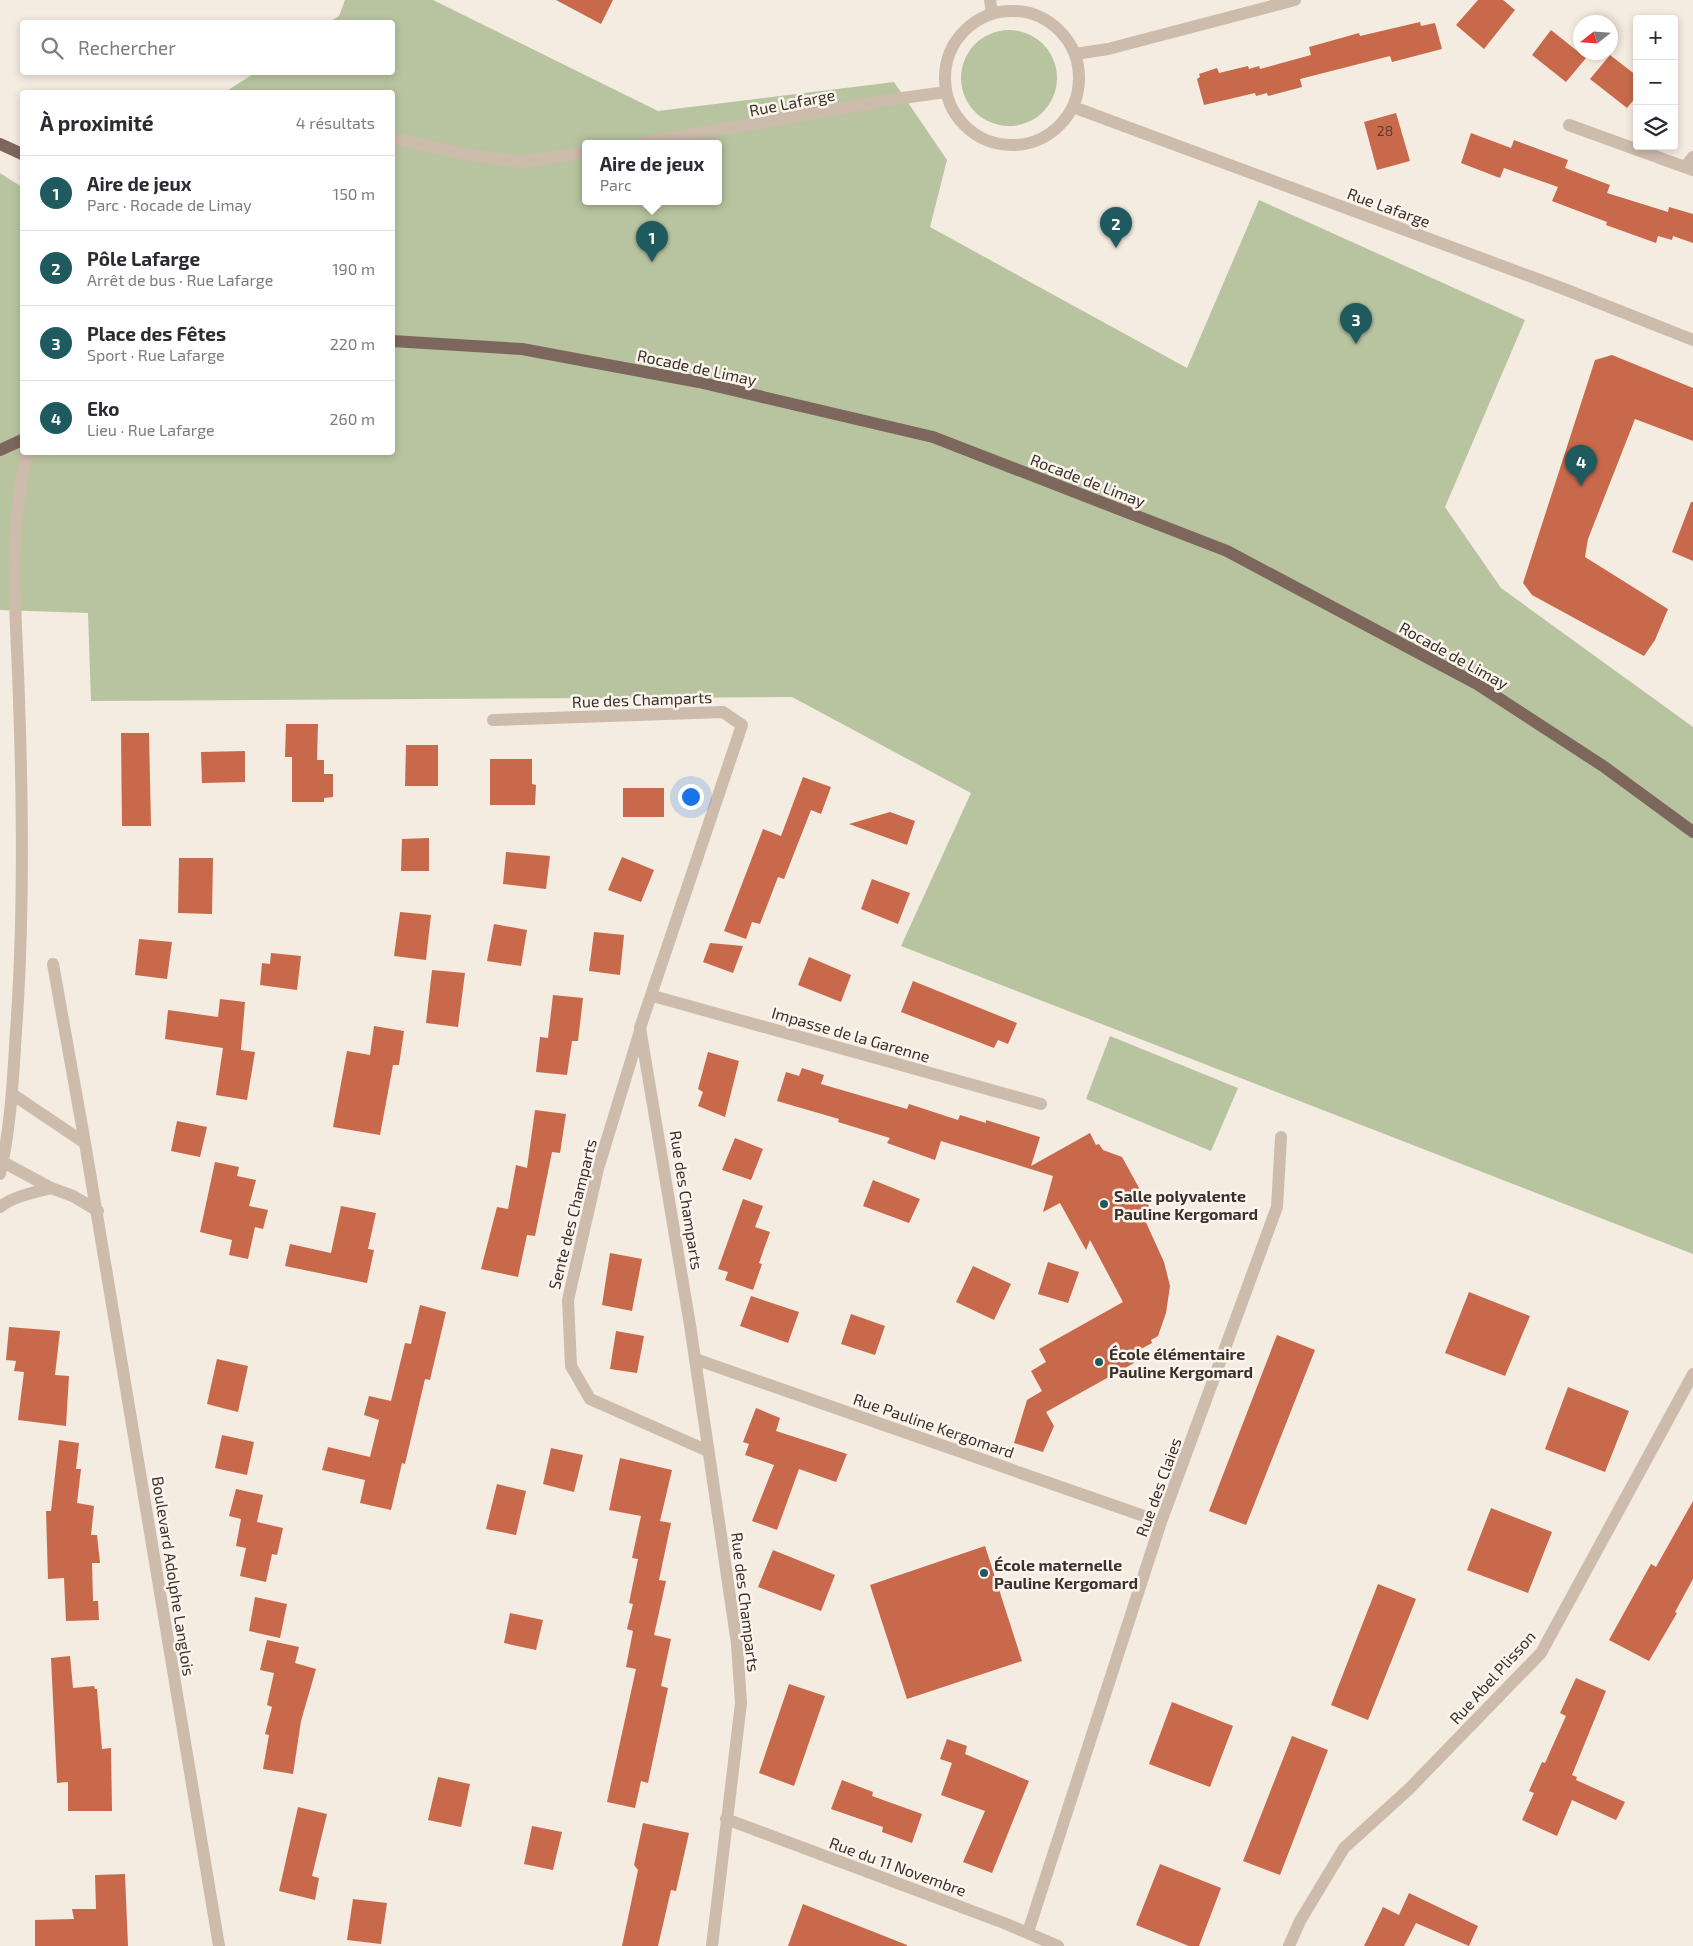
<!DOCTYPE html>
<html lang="fr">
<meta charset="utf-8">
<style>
body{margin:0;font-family:"Exo 2",sans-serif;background:#f2f2f3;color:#2b2b33}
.controls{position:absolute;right:15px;top:15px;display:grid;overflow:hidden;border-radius:5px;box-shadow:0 2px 8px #0003}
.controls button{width:45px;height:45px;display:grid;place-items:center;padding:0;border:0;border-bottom:1px solid #e1e1e2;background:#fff;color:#2b2b33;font:25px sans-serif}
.compass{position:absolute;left:1573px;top:15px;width:45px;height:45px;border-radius:50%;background:#fff;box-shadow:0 2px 8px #0003;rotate:253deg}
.you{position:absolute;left:690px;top:796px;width:18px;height:18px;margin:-12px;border:4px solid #fff;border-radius:50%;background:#1a73e8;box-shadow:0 0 0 8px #1a73e833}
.badge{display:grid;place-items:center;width:32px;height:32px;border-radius:50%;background:#1f5a5e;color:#fff;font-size:16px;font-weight:700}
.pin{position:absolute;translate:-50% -41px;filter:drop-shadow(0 1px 2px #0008)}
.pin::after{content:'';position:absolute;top:26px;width:18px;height:15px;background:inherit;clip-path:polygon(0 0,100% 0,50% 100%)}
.popup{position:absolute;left:582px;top:140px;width:140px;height:65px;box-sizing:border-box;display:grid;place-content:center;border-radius:5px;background:#fff;filter:drop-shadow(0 1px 4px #0005);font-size:16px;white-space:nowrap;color:#7c7c81}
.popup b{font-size:19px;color:#2b2b33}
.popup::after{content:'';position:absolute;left:50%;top:100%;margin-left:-10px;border:10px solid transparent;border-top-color:#fff}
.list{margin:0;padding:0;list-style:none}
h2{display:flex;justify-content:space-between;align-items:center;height:65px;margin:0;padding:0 20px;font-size:21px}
h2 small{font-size:16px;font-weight:400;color:#7c7c81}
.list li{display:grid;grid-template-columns:32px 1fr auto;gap:15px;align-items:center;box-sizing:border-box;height:75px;padding:0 20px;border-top:1px solid #e1e1e2}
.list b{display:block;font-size:19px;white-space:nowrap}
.list p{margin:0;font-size:16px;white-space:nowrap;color:#7c7c81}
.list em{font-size:16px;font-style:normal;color:#7c7c81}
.icon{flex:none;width:28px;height:28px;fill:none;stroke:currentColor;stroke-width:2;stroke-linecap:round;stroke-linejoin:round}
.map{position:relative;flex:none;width:1693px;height:1946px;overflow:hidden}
.search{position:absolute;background:#fff;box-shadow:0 2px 8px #0003;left:20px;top:20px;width:375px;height:55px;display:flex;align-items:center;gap:12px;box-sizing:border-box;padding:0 18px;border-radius:5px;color:#7c7c81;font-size:19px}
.panel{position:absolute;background:#fff;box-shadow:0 2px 8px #0003;left:20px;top:90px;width:375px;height:365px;border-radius:5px}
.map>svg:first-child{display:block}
</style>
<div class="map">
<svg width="1693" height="1946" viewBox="0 0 1693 1946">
<rect width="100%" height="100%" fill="#f4ebe1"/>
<path fill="#b8c4a0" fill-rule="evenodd" d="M 345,0 L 433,0 L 658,111 L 894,82 L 947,160 L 930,227 L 1187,368 L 1259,200 L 1525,320 L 1445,507 L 1501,588 L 1693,727 L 1693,1254 L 901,946 L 971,793 L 792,697 L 91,701 L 88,613 L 0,610 L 0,173 L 22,187 L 22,452 L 392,452 L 392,92 L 225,92 L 255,73 L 392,72 L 392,22 L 329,22 L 339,16 ZM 586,143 L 718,143 L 718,201 L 586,201 Z
M961 78a48 48 0 1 1 96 0a48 48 0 1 1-96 0Z
M 1110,1036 L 1238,1088 L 1211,1151 L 1086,1099 Z"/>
<path fill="#c8694b" d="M 556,0 L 613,0 L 601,24 Z
M 1478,0 L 1503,0 L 1515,10 L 1484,49 L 1456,25 Z
M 1420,22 L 1421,26 L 1435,23 L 1442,49 L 1392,62 L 1390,56 L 1300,79 L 1302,87 L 1268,96 L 1267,93 L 1256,96 L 1255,93 L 1204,105 L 1197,79 L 1200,77 L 1199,74 L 1217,68 L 1219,73 L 1248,66 L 1249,69 L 1259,66 L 1260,69 L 1311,55 L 1309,47 L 1359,33 L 1360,36 Z
M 1551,30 L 1586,58 L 1566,82 L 1532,55 Z
M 1610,55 L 1637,76 L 1637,96 L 1627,108 L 1590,79 Z
M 1396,113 L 1410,161 L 1377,170 L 1364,122 Z
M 1471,133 L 1511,148 L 1514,140 L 1568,160 L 1565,168 L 1610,185 L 1607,193 L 1668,212 L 1669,207 L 1693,214 L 1693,243 L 1673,236 L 1672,240 L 1658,236 L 1656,243 L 1606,225 L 1607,222 L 1552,201 L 1558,187 L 1504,168 L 1500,178 L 1461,163 Z
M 1612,355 L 1693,388 L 1693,441 L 1635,419 L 1588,539 L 1585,557 L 1668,609 L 1655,640 L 1644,656 L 1532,595 L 1523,583 L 1595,360 Z
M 1691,502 L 1693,502 L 1693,561 L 1672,552 Z
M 286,724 L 318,724 L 317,760 L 324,760 L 324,774 L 333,774 L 333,797 L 324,798 L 324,802 L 292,802 L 292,757 L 285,757 Z
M 121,733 L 149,733 L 151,826 L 122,826 Z
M 406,745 L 438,745 L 438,786 L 405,786 Z
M 245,751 L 245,782 L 202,783 L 201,752 Z
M 490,759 L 532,759 L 532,784 L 536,785 L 535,805 L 490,805 Z
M 803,777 L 831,787 L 821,814 L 811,810 L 784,879 L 778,877 L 760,924 L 752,922 L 746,939 L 724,931 L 763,829 L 781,836 Z
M 623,788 L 664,788 L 664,817 L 623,817 Z
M 890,812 L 915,821 L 907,845 L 849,824 Z
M 429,838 L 429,871 L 401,871 L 402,839 Z
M 506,852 L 550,856 L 546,889 L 503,884 Z
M 622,857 L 654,870 L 641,902 L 608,890 Z
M 179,858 L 213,858 L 212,914 L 178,913 Z
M 872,879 L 910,893 L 898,924 L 861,909 Z
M 400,912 L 431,915 L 426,960 L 394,956 Z
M 494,924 L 527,930 L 521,966 L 487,961 Z
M 594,932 L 624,935 L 620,975 L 589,971 Z
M 139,939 L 172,942 L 167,979 L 135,975 Z
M 710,943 L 743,946 L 733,973 L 703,962 Z
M 271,953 L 301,956 L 297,990 L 260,985 L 262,963 L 270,964 Z
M 809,957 L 851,975 L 841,1002 L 798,985 Z
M 432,970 L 465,973 L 458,1027 L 426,1023 Z
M 913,981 L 1017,1023 L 1008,1044 L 998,1040 L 994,1048 L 901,1012 Z
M 553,995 L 583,998 L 578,1041 L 572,1041 L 567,1075 L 536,1072 L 540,1037 L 548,1038 Z
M 220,999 L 245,1002 L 241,1050 L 255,1052 L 247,1100 L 216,1095 L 223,1048 L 165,1039 L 168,1010 L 218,1017 Z
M 374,1026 L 404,1031 L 399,1065 L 393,1065 L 380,1135 L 333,1127 L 347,1051 L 370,1055 Z
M 708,1052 L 739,1061 L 725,1117 L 698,1106 L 703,1092 L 698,1089 Z
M 802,1068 L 824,1075 L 821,1084 L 907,1109 L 909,1104 L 958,1120 L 960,1115 L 986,1123 L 986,1120 L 1040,1137 L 1031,1166 L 1090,1133 L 1096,1145 L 1099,1144 L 1103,1150 L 1122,1157 L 1149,1206 L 1144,1218 L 1164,1262 L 1170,1286 L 1166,1313 L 1158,1336 L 1151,1340 L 1152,1343 L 1130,1355 L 1134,1363 L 1046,1412 L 1054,1426 L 1043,1452 L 1014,1443 L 1027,1400 L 1042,1391 L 1031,1371 L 1046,1362 L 1039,1349 L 1123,1302 L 1090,1240 L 1086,1250 L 1060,1203 L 1043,1212 L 1053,1176 L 941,1141 L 935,1160 L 887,1143 L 890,1138 L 838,1122 L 839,1119 L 777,1101 L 786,1072 L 799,1076 Z
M 535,1110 L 566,1114 L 560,1153 L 552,1152 L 535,1236 L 527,1235 L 518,1277 L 481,1269 L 497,1207 L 508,1209 L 516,1165 L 527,1168 Z
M 177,1121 L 207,1127 L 200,1157 L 171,1151 Z
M 735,1138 L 763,1149 L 751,1180 L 722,1170 Z
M 215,1162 L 239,1167 L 237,1176 L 256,1180 L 249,1206 L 268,1210 L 263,1229 L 255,1227 L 248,1259 L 229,1255 L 232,1240 L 200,1232 Z
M 873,1180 L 920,1199 L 909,1223 L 863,1206 Z
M 743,1199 L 763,1206 L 755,1227 L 770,1232 L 759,1263 L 762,1264 L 753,1290 L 725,1280 L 728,1272 L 718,1269 Z
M 341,1206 L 376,1213 L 368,1249 L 374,1250 L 367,1283 L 285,1266 L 290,1244 L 331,1253 Z
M 610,1253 L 642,1259 L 632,1311 L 602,1305 Z
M 1048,1262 L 1079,1272 L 1068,1303 L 1038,1294 Z
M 973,1266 L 1011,1284 L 994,1320 L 956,1302 Z
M 1469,1292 L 1530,1316 L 1505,1376 L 1445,1353 Z
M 751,1296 L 799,1312 L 788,1343 L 740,1326 Z
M 420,1305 L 446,1312 L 430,1380 L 425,1379 L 405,1464 L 402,1463 L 391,1510 L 360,1503 L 365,1480 L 322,1470 L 328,1447 L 370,1457 L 379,1420 L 364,1415 L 369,1396 L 391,1401 L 405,1343 L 411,1344 Z
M 851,1314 L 885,1326 L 875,1355 L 841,1344 Z
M 9,1327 L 60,1331 L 55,1375 L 69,1376 L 66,1426 L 18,1420 L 24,1372 L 14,1371 L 16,1361 L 6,1360 Z
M 616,1331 L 644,1336 L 637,1373 L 610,1369 Z
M 1277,1335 L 1315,1350 L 1246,1525 L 1209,1511 Z
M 217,1359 L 248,1366 L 238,1412 L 207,1404 Z
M 1568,1387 L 1629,1411 L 1605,1472 L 1545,1449 Z
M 756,1408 L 780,1418 L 776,1431 L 847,1454 L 836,1482 L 799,1469 L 777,1530 L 752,1521 L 774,1465 L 745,1455 L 749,1444 L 743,1442 Z
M 222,1435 L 254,1442 L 247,1475 L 215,1468 Z
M 59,1440 L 79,1443 L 76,1469 L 81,1469 L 77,1503 L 94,1506 L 91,1535 L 97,1535 L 100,1563 L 92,1563 L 93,1601 L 98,1601 L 99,1620 L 66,1621 L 64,1578 L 48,1579 L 46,1511 L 51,1511 Z
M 551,1448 L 583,1455 L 574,1492 L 543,1484 Z
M 620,1458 L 672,1470 L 660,1521 L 671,1523 L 659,1580 L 666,1581 L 654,1635 L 671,1639 L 661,1686 L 668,1688 L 648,1783 L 641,1781 L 635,1808 L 607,1802 L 636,1669 L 626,1667 L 633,1631 L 627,1629 L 633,1604 L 629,1603 L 638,1559 L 632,1558 L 641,1516 L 609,1510 Z
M 497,1484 L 526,1491 L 516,1535 L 486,1529 Z
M 236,1489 L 263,1495 L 257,1522 L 283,1528 L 277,1555 L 272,1554 L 266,1582 L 240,1576 L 246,1548 L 236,1546 L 241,1519 L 229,1516 Z
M 1693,1501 L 1693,1579 L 1675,1612 L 1677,1613 L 1649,1661 L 1609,1640 L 1651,1564 L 1656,1567 Z
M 1491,1508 L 1552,1532 L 1528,1593 L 1467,1570 Z
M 985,1546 L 1022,1661 L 907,1699 L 870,1585 Z
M 773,1550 L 835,1575 L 821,1611 L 758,1587 Z
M 1378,1584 L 1416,1599 L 1368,1720 L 1331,1705 Z
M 255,1597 L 287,1604 L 280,1638 L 249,1631 Z
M 510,1613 L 543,1620 L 536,1650 L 504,1643 Z
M 267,1640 L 299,1647 L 295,1663 L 316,1669 L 301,1721 L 293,1774 L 263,1769 L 269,1735 L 265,1734 L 272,1707 L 267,1705 L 274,1673 L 260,1670 Z
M 70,1656 L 73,1688 L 94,1686 L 95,1689 L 97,1689 L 102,1749 L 111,1748 L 112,1811 L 68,1811 L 68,1782 L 57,1783 L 51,1658 Z
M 1576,1678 L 1606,1691 L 1572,1775 L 1577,1777 L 1576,1780 L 1625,1802 L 1616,1820 L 1572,1800 L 1557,1836 L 1522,1820 L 1534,1793 L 1529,1791 L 1542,1762 L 1545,1763 L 1566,1716 L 1560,1713 Z
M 789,1684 L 825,1696 L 794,1786 L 759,1773 Z
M 1172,1702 L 1233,1726 L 1210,1787 L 1149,1764 Z
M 1292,1736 L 1328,1750 L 1280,1875 L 1243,1861 Z
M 947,1739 L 967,1746 L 965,1754 L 1029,1781 L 992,1873 L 963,1862 L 985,1811 L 941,1795 L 952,1763 L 940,1759 Z
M 438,1777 L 470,1784 L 461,1827 L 428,1820 Z
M 842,1780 L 873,1792 L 872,1796 L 922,1814 L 912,1843 L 882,1832 L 883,1827 L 831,1809 Z
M 298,1807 L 327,1814 L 312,1876 L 319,1878 L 315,1900 L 279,1891 Z
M 643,1823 L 689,1833 L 676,1891 L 671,1890 L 658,1946 L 622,1946 L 638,1870 L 634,1865 Z
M 532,1826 L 562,1832 L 553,1870 L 524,1864 Z
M 1160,1864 L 1221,1888 L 1199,1946 L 1189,1946 L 1136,1925 Z
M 125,1874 L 128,1946 L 35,1946 L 35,1920 L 74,1919 L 72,1909 L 96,1909 L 95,1875 Z
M 1409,1893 L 1478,1926 L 1469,1946 L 1416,1923 L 1404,1946 L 1364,1946 L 1383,1907 L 1399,1915 Z
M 353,1899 L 387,1903 L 381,1944 L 347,1940 Z
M 803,1904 L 907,1945 L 907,1946 L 788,1946 Z"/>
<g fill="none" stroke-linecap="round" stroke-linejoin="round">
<path stroke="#cdbbac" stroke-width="12" d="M 990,0 L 992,13
M945 78a67 67 0 1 1 134 0a67 67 0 1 1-134 0Z
M 1075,54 L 1108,49 L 1295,0
M 1073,107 L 1559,287 L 1693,340
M 1569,125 L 1693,170
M 392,138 L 464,154 L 522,162 L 586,152
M 644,143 L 895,99 L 946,92
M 1685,167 L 1693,157
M 493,720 L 723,712 L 742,725 L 640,1028 L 690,1325 L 737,1644 L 741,1703 L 712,1946
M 53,964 L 85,1143
M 653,996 L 1041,1104
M 640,1031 L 598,1169 L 568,1300 L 571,1366 L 590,1399 L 708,1451
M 12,1094 L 85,1143 L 219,1946
M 0,1153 L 3,1162 L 51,1188 L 73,1196 L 98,1211
M 0,1207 C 14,1196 33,1193 51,1188
M 695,1359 L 1161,1522
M 726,1819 L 1004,1923 L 1058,1946
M 1028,1932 L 1161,1522 L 1277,1207 L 1281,1137
M 1289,1946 L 1300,1921 L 1344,1848 L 1409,1789 L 1541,1653 L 1693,1374"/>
<path stroke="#cdbbac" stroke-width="12" d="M 0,1174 C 11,1127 13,1078 16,1031 C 24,921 23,811 19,701 C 17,619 6,533 28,452"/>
<path stroke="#7d675c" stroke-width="12" d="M 0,144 L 22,154
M 392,341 L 522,349 L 699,382 L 933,437 L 1227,551 L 1477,684 L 1603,766 L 1693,832
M 0,450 L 22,440"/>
</g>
<g fill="#1f5a5e" stroke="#fbf5ee" stroke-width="2">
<circle cx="1104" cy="1204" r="5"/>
<circle cx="1099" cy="1362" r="5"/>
<circle cx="984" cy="1573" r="5"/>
</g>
<g text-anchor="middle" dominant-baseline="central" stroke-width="5" stroke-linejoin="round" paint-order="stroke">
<g font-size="14" fill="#5e3e33">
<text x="1385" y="130">28</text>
</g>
<g font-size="16" fill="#3b302b" stroke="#fbf5ee">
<text transform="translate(792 102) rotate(-11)">Rue Lafarge</text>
<text transform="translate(1389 207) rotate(20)">Rue Lafarge</text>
<text transform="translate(697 367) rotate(12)">Rocade de Limay</text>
<text transform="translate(1088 480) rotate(21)">Rocade de Limay</text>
<text transform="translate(1454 655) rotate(29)">Rocade de Limay</text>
<text transform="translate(642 699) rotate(-2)">Rue des Champarts</text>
<text transform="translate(851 1034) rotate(16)">Impasse de la Garenne</text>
<text transform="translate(687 1200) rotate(81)">Rue des Champarts</text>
<text transform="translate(572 1214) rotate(-76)">Sente des Champarts</text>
<text transform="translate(934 1425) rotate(19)">Rue Pauline Kergomard</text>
<text transform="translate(1158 1487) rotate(-70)">Rue des Claies</text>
<text transform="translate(174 1576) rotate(81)">Boulevard Adolphe Langlois</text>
<text transform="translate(746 1602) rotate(83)">Rue des Champarts</text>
<text transform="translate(1492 1677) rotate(-48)">Rue Abel Plisson</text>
<text transform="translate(898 1866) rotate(20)">Rue du 11 Novembre</text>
</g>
<g font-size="16" font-weight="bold" fill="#3b302b" stroke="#fbf5ee" text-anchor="start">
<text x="1114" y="1195">Salle polyvalente<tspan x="1114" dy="18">Pauline Kergomard</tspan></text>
<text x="1109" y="1353">École élémentaire<tspan x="1109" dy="18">Pauline Kergomard</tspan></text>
<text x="994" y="1564">École maternelle<tspan x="994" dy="18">Pauline Kergomard</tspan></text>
</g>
</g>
</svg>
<div class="controls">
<button>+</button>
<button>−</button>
<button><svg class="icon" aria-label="layers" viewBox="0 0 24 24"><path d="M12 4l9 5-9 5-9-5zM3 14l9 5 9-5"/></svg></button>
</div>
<svg class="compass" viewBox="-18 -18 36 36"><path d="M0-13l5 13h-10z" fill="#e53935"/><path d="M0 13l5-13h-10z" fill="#7c7c81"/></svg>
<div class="you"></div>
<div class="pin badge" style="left:652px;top:262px">1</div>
<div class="popup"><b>Aire de jeux</b>Parc</div>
<div class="pin badge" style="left:1116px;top:248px">2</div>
<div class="pin badge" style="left:1356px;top:344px">3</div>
<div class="pin badge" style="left:1581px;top:486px">4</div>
<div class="search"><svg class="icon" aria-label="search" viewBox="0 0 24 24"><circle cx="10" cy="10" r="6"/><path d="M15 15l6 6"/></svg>Rechercher</div>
<section class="panel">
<h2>À proximité<small>4 résultats</small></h2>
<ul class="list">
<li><span class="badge">1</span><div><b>Aire de jeux</b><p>Parc · Rocade de Limay</p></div><em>150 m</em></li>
<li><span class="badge">2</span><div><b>Pôle Lafarge</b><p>Arrêt de bus · Rue Lafarge</p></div><em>190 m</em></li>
<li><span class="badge">3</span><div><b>Place des Fêtes</b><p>Sport · Rue Lafarge</p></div><em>220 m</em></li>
<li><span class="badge">4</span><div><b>Eko</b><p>Lieu · Rue Lafarge</p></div><em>260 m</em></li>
</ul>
</section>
</div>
